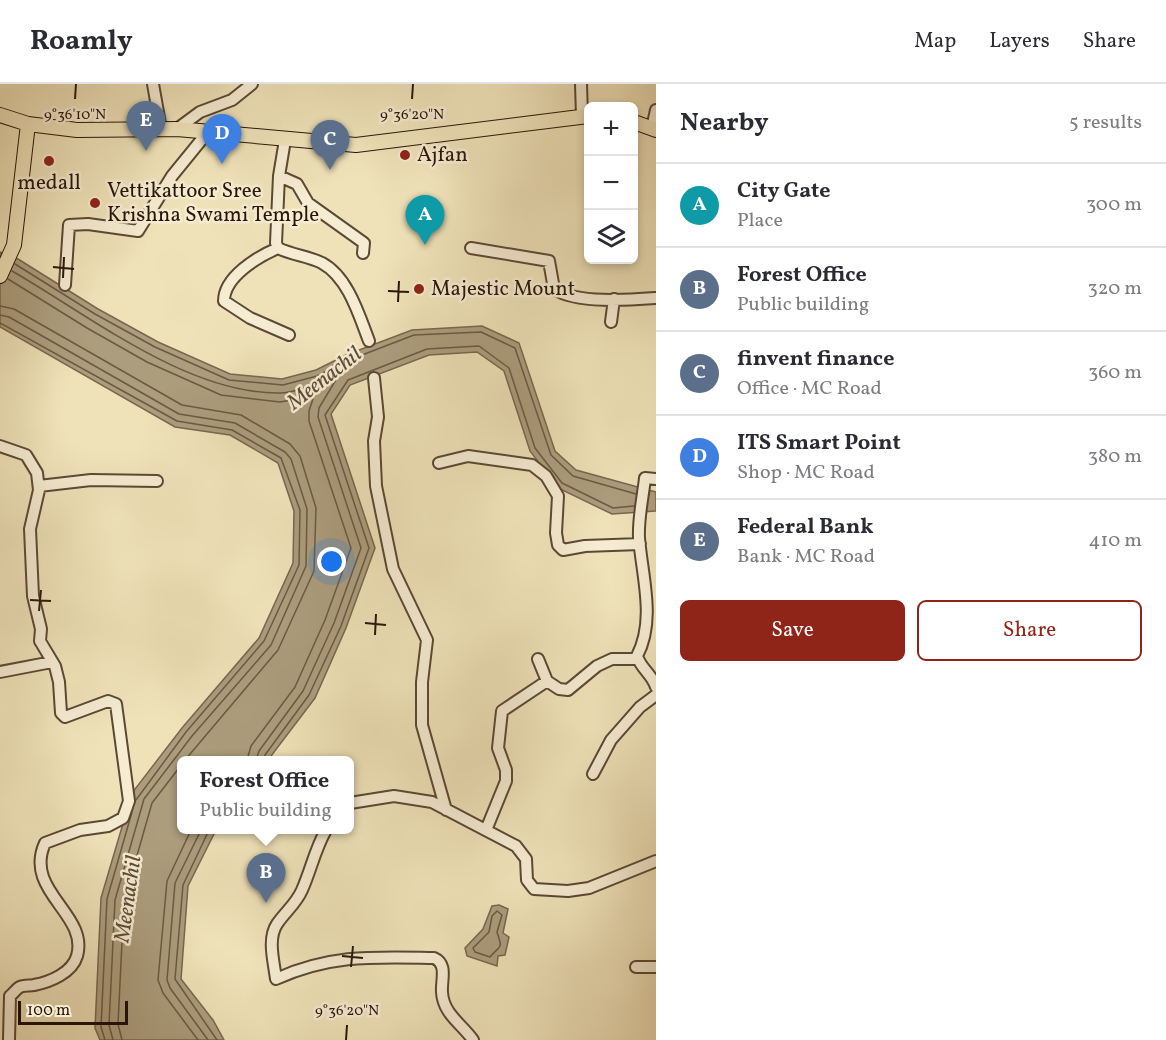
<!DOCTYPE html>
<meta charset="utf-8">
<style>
body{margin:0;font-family:Vollkorn,serif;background:#f2f2f3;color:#2b2b33}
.controls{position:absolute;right:18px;top:18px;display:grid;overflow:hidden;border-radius:9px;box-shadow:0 3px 9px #0003}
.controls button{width:54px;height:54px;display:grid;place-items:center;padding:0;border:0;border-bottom:2px solid #e1e1e2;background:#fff;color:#2b2b33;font:30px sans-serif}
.scale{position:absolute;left:18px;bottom:15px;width:110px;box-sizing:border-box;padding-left:6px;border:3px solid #291608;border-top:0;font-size:16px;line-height:21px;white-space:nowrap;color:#291608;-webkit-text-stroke:4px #f5ecd2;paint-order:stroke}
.you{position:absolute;left:332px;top:478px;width:21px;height:21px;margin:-15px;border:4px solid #fff;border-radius:50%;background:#1a73e8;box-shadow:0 0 0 9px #1a73e833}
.badge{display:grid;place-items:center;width:39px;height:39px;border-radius:50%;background:#8f2418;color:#fff;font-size:20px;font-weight:700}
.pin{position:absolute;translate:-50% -50px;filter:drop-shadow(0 2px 3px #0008)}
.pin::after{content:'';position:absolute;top:32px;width:21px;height:18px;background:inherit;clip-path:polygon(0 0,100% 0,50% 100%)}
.popup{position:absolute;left:177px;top:672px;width:177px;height:78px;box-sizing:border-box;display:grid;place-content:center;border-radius:9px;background:#fff;filter:drop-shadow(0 2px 4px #0005);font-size:20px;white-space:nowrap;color:#7c7c81}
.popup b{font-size:22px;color:#2b2b33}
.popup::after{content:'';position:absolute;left:50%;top:100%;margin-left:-12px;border:12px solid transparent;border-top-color:#fff}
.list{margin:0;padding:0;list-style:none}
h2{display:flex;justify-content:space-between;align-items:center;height:78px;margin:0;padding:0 24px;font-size:26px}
h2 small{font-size:20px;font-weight:400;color:#7c7c81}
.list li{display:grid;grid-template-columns:39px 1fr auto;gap:18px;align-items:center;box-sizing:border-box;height:84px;padding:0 24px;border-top:2px solid #e1e1e2}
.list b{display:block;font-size:22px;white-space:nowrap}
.list p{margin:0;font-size:20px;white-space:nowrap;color:#7c7c81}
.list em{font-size:20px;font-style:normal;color:#7c7c81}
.actions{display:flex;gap:12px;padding:18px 24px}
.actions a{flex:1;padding:14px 0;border:2px solid #8f2418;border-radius:9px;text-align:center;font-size:21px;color:#8f2418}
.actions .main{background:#8f2418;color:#fff}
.icon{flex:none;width:33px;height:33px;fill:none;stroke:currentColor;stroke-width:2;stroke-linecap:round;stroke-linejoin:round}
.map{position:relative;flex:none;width:656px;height:956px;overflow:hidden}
header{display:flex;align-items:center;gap:36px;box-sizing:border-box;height:84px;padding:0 30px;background:#fff;border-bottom:2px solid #e1e1e2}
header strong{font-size:28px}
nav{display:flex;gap:33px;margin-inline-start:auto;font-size:21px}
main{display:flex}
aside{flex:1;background:#fff}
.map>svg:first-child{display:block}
</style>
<header>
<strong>Roamly</strong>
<nav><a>Map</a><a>Layers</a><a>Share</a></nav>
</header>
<main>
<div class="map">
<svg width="656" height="956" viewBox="0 0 656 956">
<rect width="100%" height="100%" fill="#efe2b9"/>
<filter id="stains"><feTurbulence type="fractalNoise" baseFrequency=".00333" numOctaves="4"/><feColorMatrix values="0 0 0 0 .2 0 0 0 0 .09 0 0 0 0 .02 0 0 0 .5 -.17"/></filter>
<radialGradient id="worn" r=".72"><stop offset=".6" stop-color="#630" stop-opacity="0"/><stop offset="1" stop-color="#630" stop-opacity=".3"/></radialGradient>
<path fill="#ac9d7d" stroke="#78674e" stroke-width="1.5" d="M 0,168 L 18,175 L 98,225 L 158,258 L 230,290 L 282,295 L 316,286 L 346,271 L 412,246 L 482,242 L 519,259 L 555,367 L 576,386 L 656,408 L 656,427 L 612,430 L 558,404 L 530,367 L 504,287 L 477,268 L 429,271 L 350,301 L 331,330 L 375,464 L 346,544 L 315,614 L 268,676 L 182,676 L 182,746 L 216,746 L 188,802 L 181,895 L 213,936 L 224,956 L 100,956 L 95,944 L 101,814 L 132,709 L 182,644 L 259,554 L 293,479 L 294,427 L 278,379 L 230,351 L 175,343 L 0,243 Z
M 499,821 L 508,825 L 503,849 L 509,853 L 505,871 L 498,872 L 497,882 L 467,872 L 465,864 L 483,845 L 492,822 Z"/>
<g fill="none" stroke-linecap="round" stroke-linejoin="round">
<path stroke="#6a5a42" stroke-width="1.5" d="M 15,180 L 95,230 L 155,263 L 229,296 L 283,301 L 317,292 L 349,276 L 414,251 L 481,248 L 515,264 L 551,371 L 573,392 L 636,410
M 12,187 C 89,231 188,311 281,309 C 298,308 319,299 334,292 L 337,294 L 319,324 L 318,333 L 361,464 L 334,539 L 303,607 L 259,667 L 256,676
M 8,195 L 87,244 L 147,278 L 221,311 L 280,318 L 314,312 L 309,327 L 309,337 L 351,464 L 325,536 L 295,603 L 251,662 L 247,676
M 0,222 L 14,225 L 182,321 L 241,331 L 290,360 L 300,372 L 316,424 L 314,487 L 278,566 L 185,676
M 0,231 L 9,233 L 179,330 L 235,339 L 285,368 L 291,375 L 307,425 L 306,482 L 271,561 L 192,652 L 144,715 L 115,816 L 109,941 L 113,956
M 0,239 L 177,337 L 232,346 L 281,374 L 300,426 L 299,481 L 264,557 L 186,648 L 136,716
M 264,676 L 265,671 L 309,611 L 341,542 L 369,464 L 325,331 L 348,296 L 427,265 L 479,262 L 509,284 L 535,364 L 562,399 L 613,424 L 634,422
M 191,746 L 167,797 L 158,896 L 163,909 L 198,956
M 201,746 L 175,799 L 167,896 L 170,904 L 208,956
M 209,746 L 183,801 L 175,895 L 217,956
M 497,827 L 502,831 L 497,848 C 503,866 501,860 490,873 L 475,868 L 473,864 L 489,848 L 492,832 Z
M 105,956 L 101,943 L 107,815 L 132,728
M 122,956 L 118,940 L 124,817 L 152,719 L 182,680"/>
<g stroke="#5a4934" stroke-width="14">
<path id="minor" d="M 153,0 L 161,45
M 581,0 L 582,32
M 652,44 L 656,26
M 177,45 L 200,28 L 232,16 L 252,0
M 285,56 L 279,92 L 276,159 L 278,164 C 292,171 308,172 322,179 C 348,193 359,231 369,257
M 279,92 L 297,100 L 308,119 L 364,159 L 363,169
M 278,164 C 257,173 224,193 224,217 L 250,234 L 289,251
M 471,164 L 549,177 L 554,205 C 577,220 629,216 656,214
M 65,201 L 69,141 L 88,140 L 138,147 L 172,92 L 207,49
M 611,238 L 614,215
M 374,294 L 378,333 L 374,357 L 376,402 L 393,485 L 427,556 L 422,598 L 422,641 L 446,726
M 0,362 L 26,371 L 37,389 L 39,406 L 30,445 L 33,512 L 41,545 L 40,557 L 55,582 L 59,598 L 61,629 L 65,633 L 108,617 L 116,620 L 129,717 L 123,734 L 108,742 L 80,746 L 45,759 C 23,807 89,830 77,872 C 72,889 50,898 34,901 C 30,902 24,901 20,903 C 17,904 13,910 10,912 L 9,956
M 439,379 L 468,372 L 532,381 L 546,392 L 558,412 L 556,449 L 558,461 L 563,466 L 585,462 L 640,460
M 656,395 L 645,394 C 643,413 638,434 639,454 C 642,492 656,536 637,572 C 641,585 652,590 656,603
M 39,402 L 91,396 L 157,397
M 538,575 L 547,597
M 0,588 L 52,578
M 593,690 L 611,656 L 640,623 L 656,611
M 350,719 L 394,712 L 432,718 L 516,762 L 526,775 L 527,796 L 534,805 L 568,807 L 589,804 L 656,777
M 326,746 C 315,765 311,786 302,806 C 296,820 285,828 277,840 C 267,855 274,878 276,895 C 331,870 375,873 434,874 C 448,880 441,896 442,908 C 443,930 462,940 473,956
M 486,746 L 506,697 L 506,686 L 498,664 L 502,627 L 547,597 L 559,605 L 568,606 L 597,582 L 612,575 L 638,575
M 636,883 L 656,883"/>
</g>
<g stroke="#291608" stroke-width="16">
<path id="major" d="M 0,31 L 28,40 L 77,46 L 177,45 L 356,61 L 588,32
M 634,38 L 656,46
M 0,192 L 14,161 L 28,40"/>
</g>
<use href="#minor" stroke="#f5ecd2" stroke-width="10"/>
<use href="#major" stroke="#efe2b9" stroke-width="14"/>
</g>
<path fill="none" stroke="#291608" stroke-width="2" d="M 75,15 L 76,0M 412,15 L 413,0M 53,183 L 74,185M 63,194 L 64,173M 388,207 L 409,208M 398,218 L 399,197M 30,516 L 51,517M 39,527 L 41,506M 365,539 L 386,541M 375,551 L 376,530M 342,872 L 363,874M 351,883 L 353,862M 346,956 L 347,941"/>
<g fill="#8f2418" stroke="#f5ecd2" stroke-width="2">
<circle cx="405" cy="71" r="6"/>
<circle cx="49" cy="77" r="6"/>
<circle cx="95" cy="119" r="6"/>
<circle cx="419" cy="205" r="6"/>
</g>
<g text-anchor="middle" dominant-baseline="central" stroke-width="5" stroke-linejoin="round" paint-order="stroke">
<g font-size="21" fill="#291608" stroke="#f5ecd2" text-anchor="start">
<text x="417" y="71">Ajfan</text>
<text x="49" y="99" text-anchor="middle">medall</text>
<text x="107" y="107">Vettikattoor Sree<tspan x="107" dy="24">Krishna Swami Temple</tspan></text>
<text x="431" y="205">Majestic Mount</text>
</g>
<g font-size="22" font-style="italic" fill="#5d4c37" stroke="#f5ecd2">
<text transform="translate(325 295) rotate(-38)">Meenachil</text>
<text transform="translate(129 815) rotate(-82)">Meenachil</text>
</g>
</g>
<g font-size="15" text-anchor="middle" fill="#291608" stroke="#f5ecd2" stroke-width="5" stroke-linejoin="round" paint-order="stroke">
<text x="75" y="35">9°36'10"N</text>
<text x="412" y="35">9°36'20"N</text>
<text x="347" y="931">9°36'20"N</text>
</g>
<rect width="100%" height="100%" filter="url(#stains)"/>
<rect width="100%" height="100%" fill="url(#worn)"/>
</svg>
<div class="controls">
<button>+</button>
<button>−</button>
<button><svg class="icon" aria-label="layers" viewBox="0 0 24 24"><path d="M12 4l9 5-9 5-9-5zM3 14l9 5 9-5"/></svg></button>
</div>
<div class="scale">100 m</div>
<div class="you"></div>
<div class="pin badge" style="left:425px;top:161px;background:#0f9aa8">A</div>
<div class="pin badge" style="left:266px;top:819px;background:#5c6f8a">B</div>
<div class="popup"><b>Forest Office</b>Public building</div>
<div class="pin badge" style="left:330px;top:86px;background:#5c6f8a">C</div>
<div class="pin badge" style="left:222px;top:80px;background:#3f7fe0">D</div>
<div class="pin badge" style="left:146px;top:67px;background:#5c6f8a">E</div>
</div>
<aside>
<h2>Nearby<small>5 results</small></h2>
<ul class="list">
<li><span class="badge" style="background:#0f9aa8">A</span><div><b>City Gate</b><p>Place</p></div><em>300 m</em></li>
<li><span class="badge" style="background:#5c6f8a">B</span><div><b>Forest Office</b><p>Public building</p></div><em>320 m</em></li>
<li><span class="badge" style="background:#5c6f8a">C</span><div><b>finvent finance</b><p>Office · MC Road</p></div><em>360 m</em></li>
<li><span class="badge" style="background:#3f7fe0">D</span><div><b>ITS Smart Point</b><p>Shop · MC Road</p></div><em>380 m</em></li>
<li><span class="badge" style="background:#5c6f8a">E</span><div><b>Federal Bank</b><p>Bank · MC Road</p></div><em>410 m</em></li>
</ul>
<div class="actions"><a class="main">Save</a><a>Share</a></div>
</aside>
</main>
